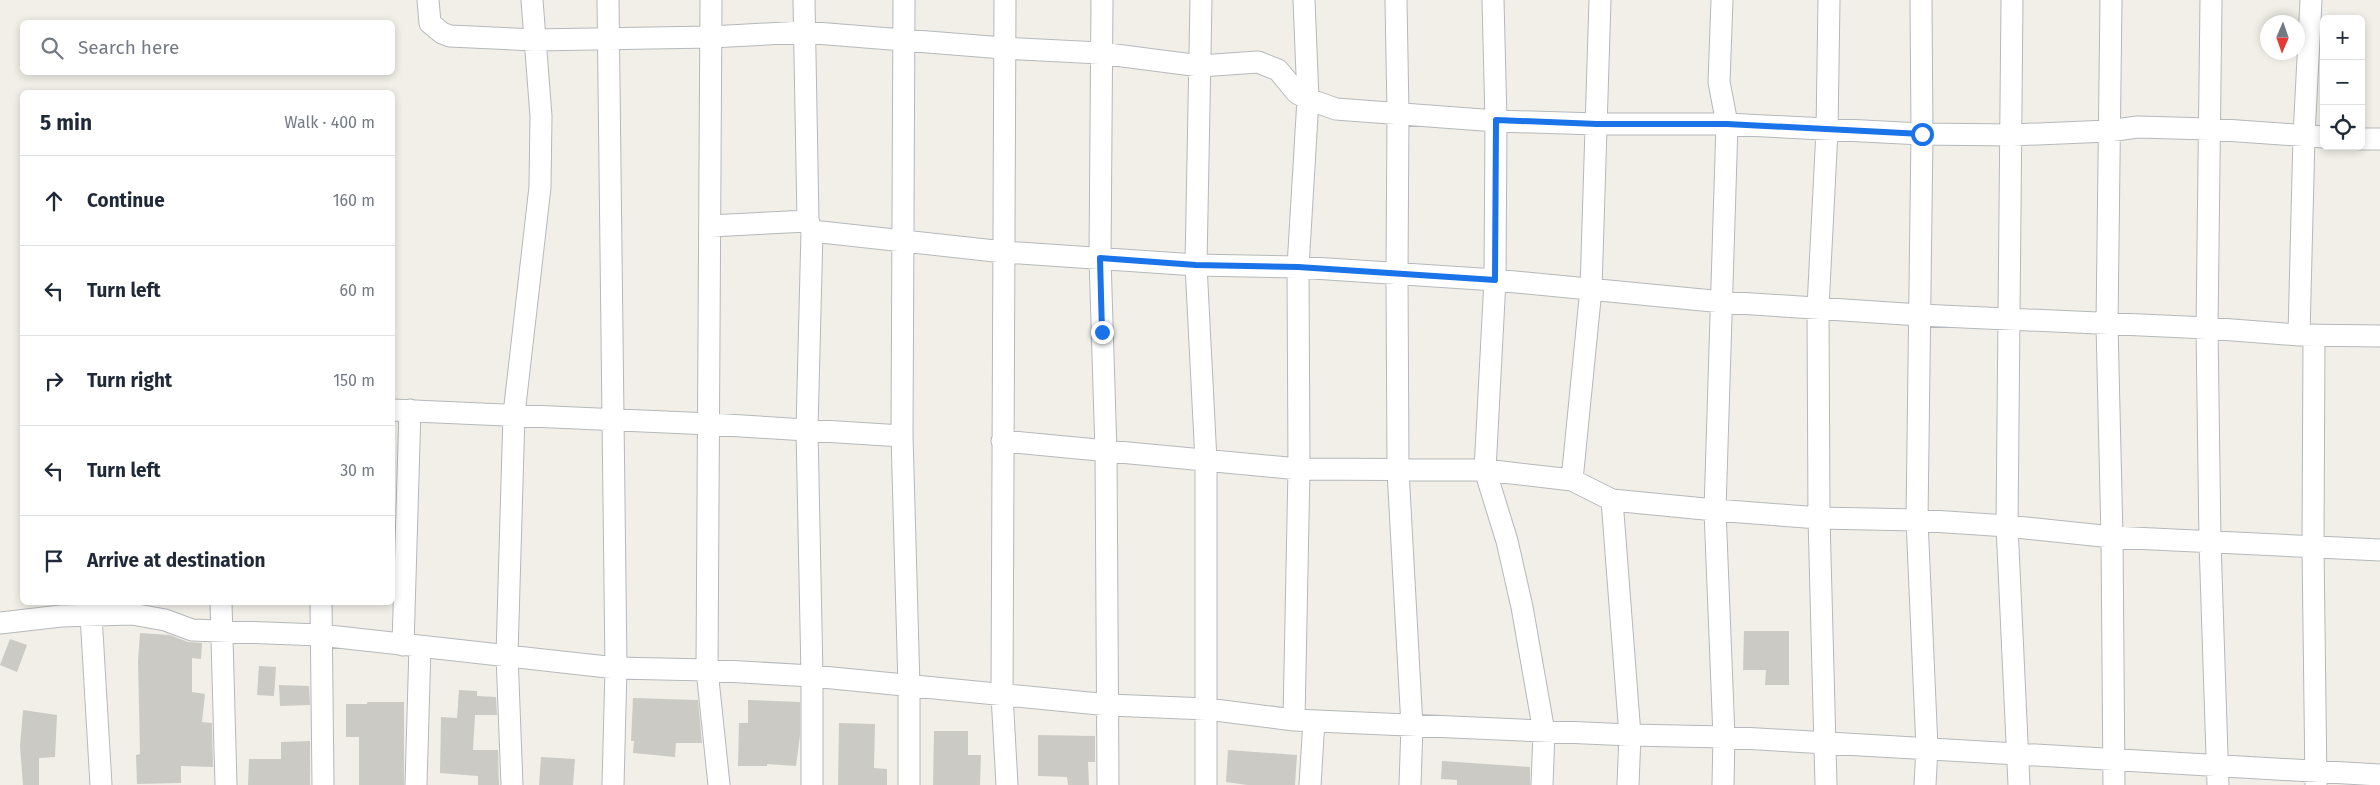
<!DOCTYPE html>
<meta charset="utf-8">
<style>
body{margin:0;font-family:"Fira Sans",sans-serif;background:#f2f2f3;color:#1f2937}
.controls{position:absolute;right:15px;top:15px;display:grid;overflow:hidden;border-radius:8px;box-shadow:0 2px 8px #0003}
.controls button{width:45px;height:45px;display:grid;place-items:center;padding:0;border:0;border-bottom:1px solid #e0e1e3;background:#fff;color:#1f2937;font:25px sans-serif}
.compass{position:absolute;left:2260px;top:15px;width:45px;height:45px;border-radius:50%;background:#fff;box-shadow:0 2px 8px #0003;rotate:182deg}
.stop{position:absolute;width:15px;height:15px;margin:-11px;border:4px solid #1a73e8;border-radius:50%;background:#fff}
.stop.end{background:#1a73e8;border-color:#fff;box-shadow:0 1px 5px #0008}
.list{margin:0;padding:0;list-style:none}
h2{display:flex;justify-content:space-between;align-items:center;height:65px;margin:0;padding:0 20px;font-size:21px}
h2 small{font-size:16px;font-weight:400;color:#747a83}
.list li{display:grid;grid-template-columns:32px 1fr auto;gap:15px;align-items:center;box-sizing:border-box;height:90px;padding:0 20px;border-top:1px solid #e0e1e3}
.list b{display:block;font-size:19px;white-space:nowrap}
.list em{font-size:16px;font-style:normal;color:#747a83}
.icon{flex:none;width:28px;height:28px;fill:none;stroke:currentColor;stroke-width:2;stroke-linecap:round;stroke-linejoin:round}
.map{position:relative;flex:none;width:2380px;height:785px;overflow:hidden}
.search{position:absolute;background:#fff;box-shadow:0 2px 8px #0003;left:20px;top:20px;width:375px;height:55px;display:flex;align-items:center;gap:12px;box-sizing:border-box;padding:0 18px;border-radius:8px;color:#747a83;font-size:19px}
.panel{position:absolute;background:#fff;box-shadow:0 2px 8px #0003;left:20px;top:90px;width:375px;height:515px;border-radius:8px}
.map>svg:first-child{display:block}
</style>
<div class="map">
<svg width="2380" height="785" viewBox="0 0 2380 785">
<rect width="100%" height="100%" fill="#f1efe8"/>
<path fill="#cccac5" d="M 1744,631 L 1789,631 L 1789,685 L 1765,685 L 1766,670 L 1743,670 Z
M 140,633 L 170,635 L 188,642 L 202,643 L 201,659 L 192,658 L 192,692 L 205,694 L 202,722 L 212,723 L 213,767 L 181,766 L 181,783 L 137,784 L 136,755 L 140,754 L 138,661 Z
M 10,639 L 27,645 L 17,672 L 0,665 Z
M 259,666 L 276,667 L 274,696 L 257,695 Z
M 279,685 L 309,686 L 310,705 L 280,706 Z
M 459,690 L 477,691 L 477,696 L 496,697 L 497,715 L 475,715 L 473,750 L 498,750 L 499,785 L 478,785 L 478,776 L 440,773 L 441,717 L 457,718 Z
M 633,698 L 698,700 L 702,743 L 676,743 L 675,757 L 633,753 L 634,741 L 631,741 Z
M 748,700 L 800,702 L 800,736 L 796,766 L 767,764 L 767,766 L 738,766 L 739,723 L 748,723 Z
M 367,702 L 404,702 L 404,785 L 359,785 L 359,737 L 346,737 L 346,704 L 367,704 Z
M 23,710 L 57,715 L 55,757 L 39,758 L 39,785 L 23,785 L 20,746 Z
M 839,723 L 875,724 L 874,768 L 887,769 L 887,785 L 838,785 Z
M 934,731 L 968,731 L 968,755 L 981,755 L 980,785 L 933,785 Z
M 1038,735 L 1095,736 L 1095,762 L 1088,762 L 1089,785 L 1068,785 L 1067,777 L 1038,776 Z
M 310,741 L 310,785 L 248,785 L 249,759 L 281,759 L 281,742 Z
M 1228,750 L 1297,755 L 1295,785 L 1247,785 L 1226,782 Z
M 541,757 L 575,759 L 573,785 L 539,785 Z
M 1442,761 L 1530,767 L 1530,785 L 1457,785 L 1457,780 L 1441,779 Z"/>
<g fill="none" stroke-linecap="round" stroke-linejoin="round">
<g stroke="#b5b8bc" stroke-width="23">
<path id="minor" d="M 428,0 L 430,23 L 442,33 L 450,36 L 534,40 L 711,37 L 803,32 L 1003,48 L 1100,53 L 1200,66 L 1258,62 L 1278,70 L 1297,93 L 1308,99 L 1336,109 L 1496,121 L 1597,124 L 1727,124 L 1922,134 L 2012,135 L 2108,131 L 2138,127 L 2210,129 L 2324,137
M 608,0 L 616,668 L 613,785
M 711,0 L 707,670 L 719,785
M 804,0 L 808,221 L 812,231 L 807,429 L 812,676 L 812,785
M 904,0 L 902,436 L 909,686 L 909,785
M 1005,0 L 1002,695 L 1007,785
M 1102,0 L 1100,258 L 1106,452 L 1108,785
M 1201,0 L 1196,265 L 1206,461 L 1206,785
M 1396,0 L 1398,113 L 1397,275 L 1398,471 L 1412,726 L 1410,785
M 1493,0 L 1496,121 L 1495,280 L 1485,470 L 1507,541 L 1522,607 L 1544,732 L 1542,785
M 1722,0 L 1719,82 L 1727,124 L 1715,510 L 1724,737 L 1723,785
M 1921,0 L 1922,134 L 1917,520 L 1927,748 L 1925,785
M 2012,0 L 2007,526 L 2019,785
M 2111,0 L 2107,325 L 2112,537 L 2114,785
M 2211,0 L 2207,328 L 2210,542 L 2218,785
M 2361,139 L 2380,139
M 710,226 L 808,221
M 812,231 L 1004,252 L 1196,265 L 1298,267 L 1495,280 L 1723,302 L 1920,315 L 2207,328 L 2299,335 L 2380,336
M 2299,335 L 2304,136 L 2311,0
M 2314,335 L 2313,547 L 2316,785
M 392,410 L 710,424 L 902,436
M 1002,441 L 1299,469 L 1485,470 L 1572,480 L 1612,500 L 1715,510 L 1819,518 L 1917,520 L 2007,526 L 2112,537 L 2380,550
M 1572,480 L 1591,289 L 1600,0
M 1612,500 L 1630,735 L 1628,785
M 221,602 L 226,785
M 321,602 L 323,785
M 91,615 L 101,785
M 0,623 L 61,616 L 132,614 L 165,620 L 192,630 L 320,635 L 616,668 L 707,670 L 812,676 L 1109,705 L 1207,709 L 1294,720 L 1630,735 L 1724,737 L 2380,775
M 403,645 L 410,410
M 1294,720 L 1299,469 L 1298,267 L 1308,99 L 1304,0
M 416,785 L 420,646
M 512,785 L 507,655 L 514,414 L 540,187 L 541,116 L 532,0
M 1310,785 L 1314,721
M 1826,785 L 1819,518 L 1818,307 L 1827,131 L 1829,0"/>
</g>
<use href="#minor" stroke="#fff" stroke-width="21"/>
</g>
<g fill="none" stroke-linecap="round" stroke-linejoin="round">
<path stroke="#1a73e8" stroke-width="6" d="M 1102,332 L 1100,258 L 1196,265 L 1298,267 L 1495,280 L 1496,120 L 1597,124 L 1727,124 L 1922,134"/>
</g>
</svg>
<div class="controls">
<button>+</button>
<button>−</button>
<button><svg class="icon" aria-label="locate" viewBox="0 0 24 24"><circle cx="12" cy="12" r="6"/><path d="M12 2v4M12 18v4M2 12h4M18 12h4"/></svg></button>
</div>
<svg class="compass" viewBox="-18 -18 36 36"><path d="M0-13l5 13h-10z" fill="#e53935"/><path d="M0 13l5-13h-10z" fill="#747a83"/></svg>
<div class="stop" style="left:1922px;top:134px"></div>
<div class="stop end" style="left:1102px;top:332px"></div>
<div class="search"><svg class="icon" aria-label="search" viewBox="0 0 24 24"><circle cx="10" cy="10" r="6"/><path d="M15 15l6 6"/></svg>Search here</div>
<section class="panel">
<h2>5 min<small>Walk · 400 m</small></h2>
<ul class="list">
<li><svg class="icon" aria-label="ahead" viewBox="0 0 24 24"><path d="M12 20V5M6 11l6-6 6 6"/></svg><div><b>Continue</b></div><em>160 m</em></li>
<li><svg class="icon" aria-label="left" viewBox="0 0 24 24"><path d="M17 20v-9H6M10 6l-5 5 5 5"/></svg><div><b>Turn left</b></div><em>60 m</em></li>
<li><svg class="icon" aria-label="right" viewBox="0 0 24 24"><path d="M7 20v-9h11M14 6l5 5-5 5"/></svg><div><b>Turn right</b></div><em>150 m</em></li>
<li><svg class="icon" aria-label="left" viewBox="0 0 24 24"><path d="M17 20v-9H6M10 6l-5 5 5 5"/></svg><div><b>Turn left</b></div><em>30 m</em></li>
<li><svg class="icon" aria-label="arrive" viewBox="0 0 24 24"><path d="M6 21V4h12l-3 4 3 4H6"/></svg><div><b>Arrive at destination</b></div></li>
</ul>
</section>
</div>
